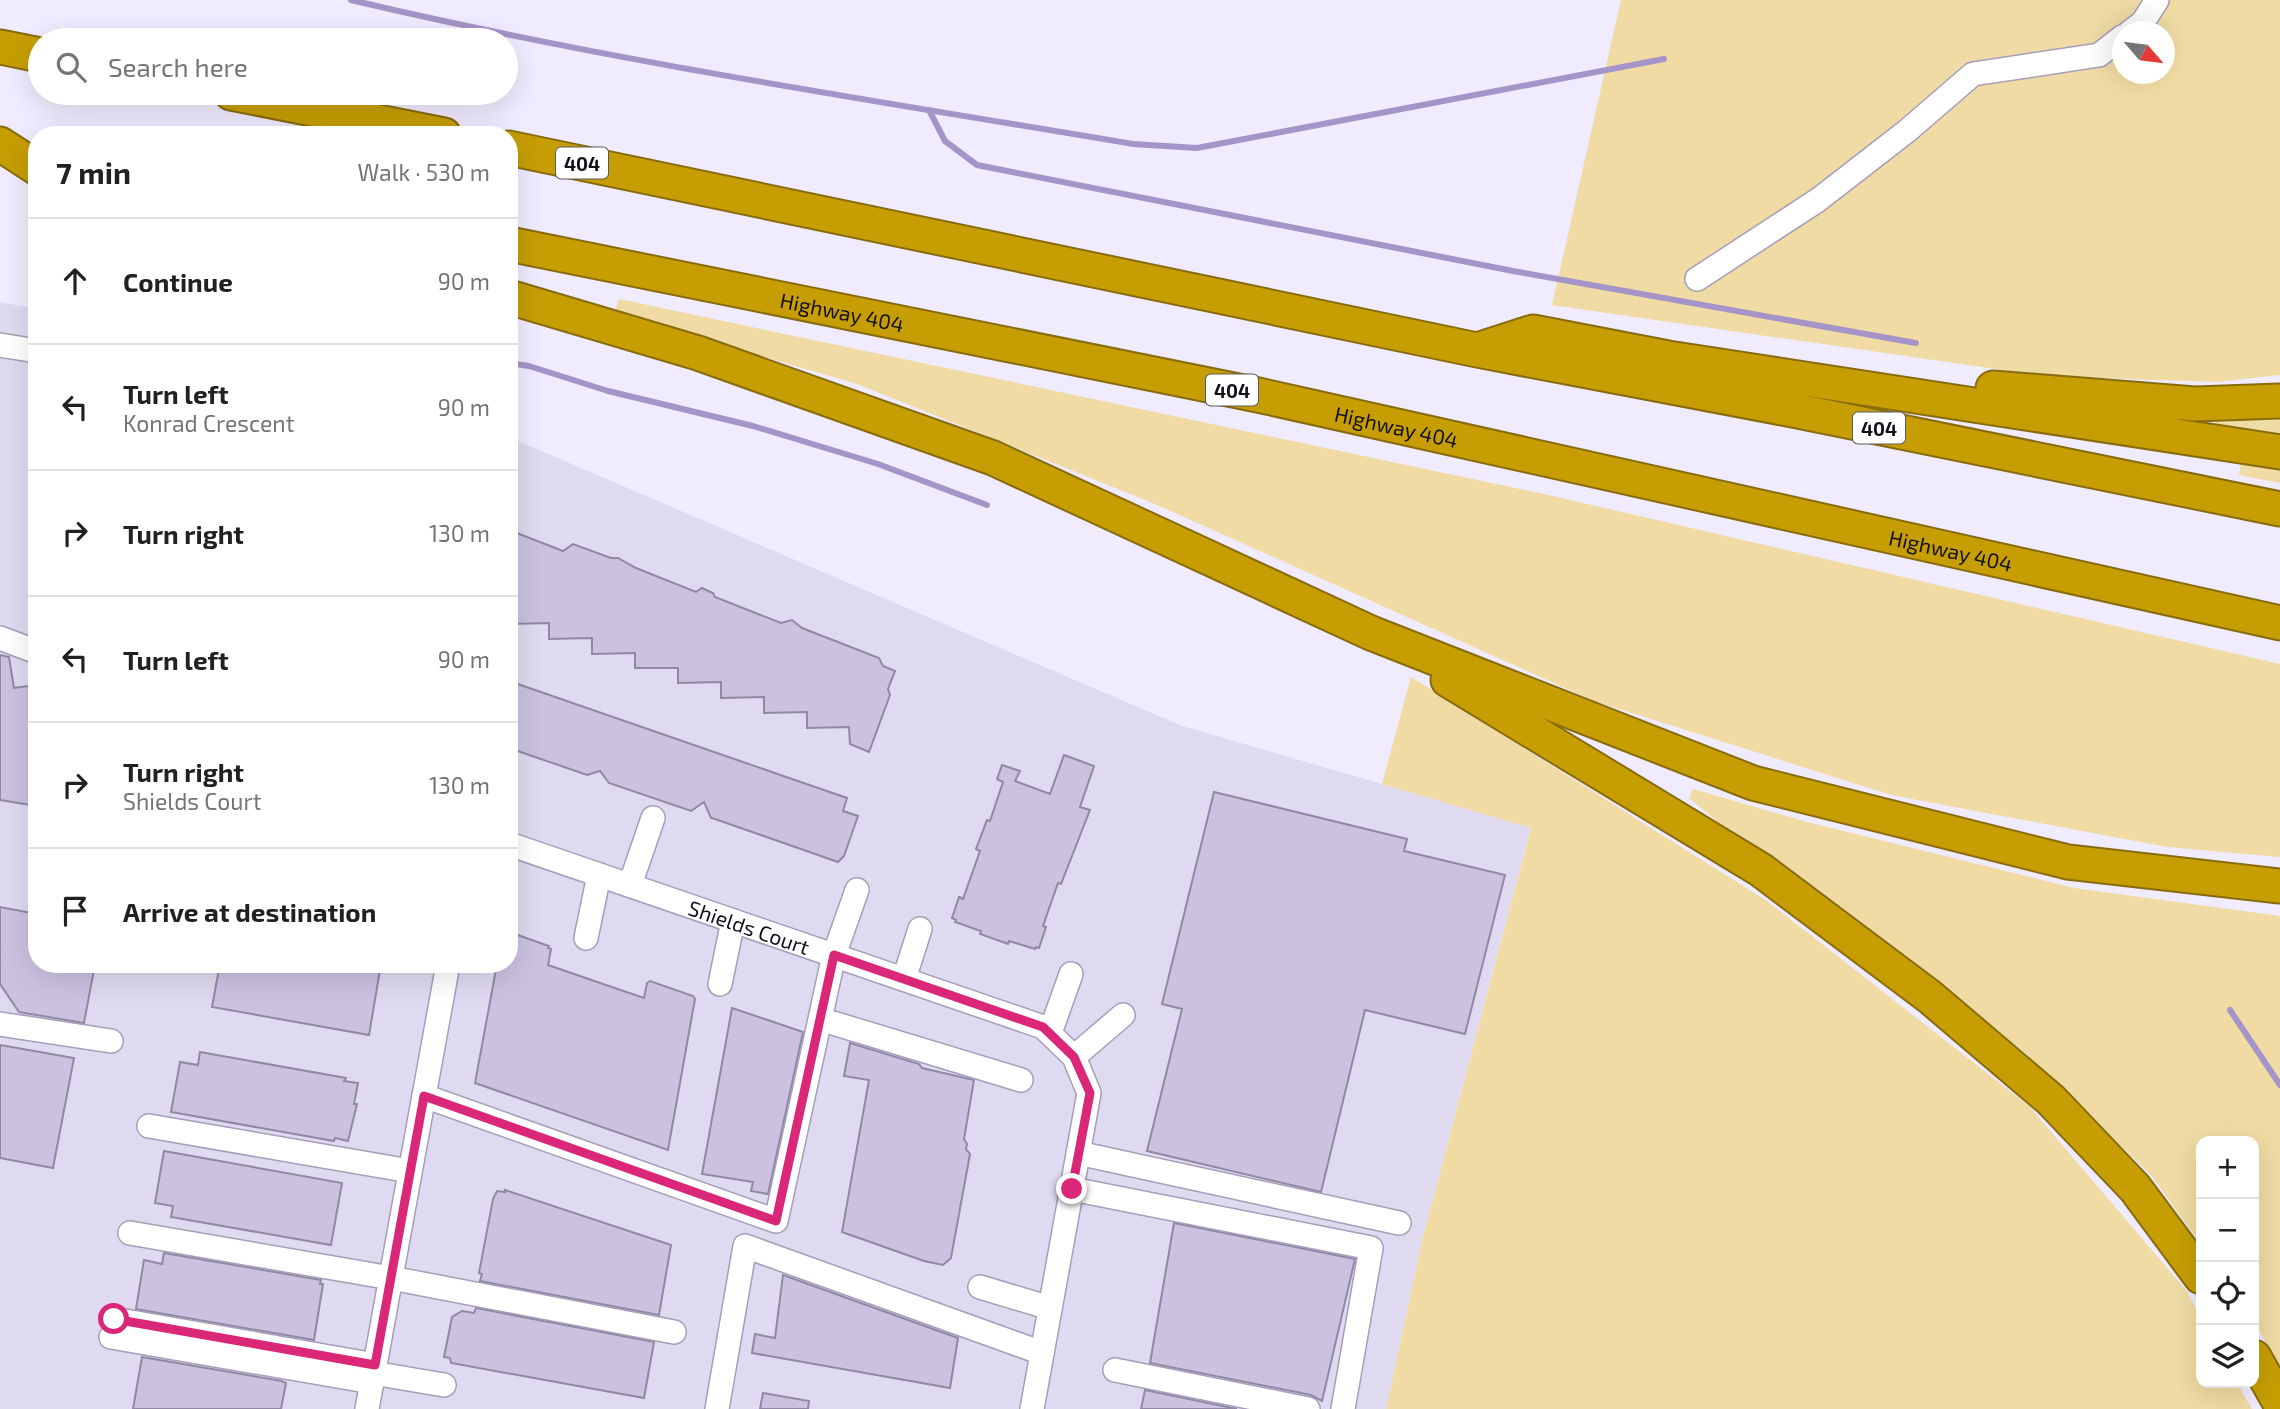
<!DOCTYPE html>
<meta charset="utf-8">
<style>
body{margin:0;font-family:"Exo 2",sans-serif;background:#f6f6f6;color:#202124}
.controls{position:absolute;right:21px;bottom:21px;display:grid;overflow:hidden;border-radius:14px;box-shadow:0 7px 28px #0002}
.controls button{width:63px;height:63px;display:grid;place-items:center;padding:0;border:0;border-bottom:2px solid #e0e0e0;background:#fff;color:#202124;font:35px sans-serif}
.compass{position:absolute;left:2112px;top:21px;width:63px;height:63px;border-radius:50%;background:#fff;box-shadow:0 7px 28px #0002;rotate:118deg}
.stop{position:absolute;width:21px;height:21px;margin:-16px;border:5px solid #db2777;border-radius:50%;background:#fff}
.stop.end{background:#db2777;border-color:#fff;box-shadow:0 2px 7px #0008}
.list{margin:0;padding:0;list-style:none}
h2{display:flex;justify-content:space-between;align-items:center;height:91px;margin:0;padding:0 28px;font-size:30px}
h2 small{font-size:23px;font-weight:400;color:#757577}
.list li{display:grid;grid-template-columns:46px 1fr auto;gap:21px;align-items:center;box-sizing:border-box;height:126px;padding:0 28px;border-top:2px solid #e0e0e0}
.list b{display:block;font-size:26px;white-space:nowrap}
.list p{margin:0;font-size:23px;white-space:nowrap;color:#757577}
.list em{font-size:23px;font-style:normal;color:#757577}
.icon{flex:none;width:38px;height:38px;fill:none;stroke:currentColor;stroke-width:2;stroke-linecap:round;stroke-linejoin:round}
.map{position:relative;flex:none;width:2280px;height:1409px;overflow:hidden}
.search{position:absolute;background:#fff;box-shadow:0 7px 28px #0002;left:28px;top:28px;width:490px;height:77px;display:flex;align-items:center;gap:18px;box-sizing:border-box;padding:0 24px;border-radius:38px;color:#757577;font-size:26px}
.panel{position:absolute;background:#fff;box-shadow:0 7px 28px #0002;left:28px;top:126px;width:490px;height:847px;border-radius:28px}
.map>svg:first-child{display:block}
</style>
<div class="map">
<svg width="2280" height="1409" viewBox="0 0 2280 1409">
<rect width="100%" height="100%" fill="#f0ebfe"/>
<path fill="#e0daf0" d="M 0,302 L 37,309 L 37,964 L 509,964 L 509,437 L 1182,726 L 1531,827 L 1423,1237 L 1386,1409 L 0,1409 Z"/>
<path fill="#efdba3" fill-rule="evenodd" d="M 1621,0 L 2280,0 L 2280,375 L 2217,382 L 2044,376 L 1552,305 ZM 2122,32 L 2164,32 L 2164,74 L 2122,74 Z
M 619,299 L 1544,494 L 2280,664 L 2280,857 L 2167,847 L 1891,795 L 1594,701 L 1155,504 L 857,384 L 615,313 Z
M 2280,411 L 2280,436 L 2216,426 L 2216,412 Z
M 2242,456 L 2280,462 L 2280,483 L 2239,475 Z
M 1411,677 L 1767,901 L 2029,1106 L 2186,1290 L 2201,1318 L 2201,1383 L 2237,1383 L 2252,1409 L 1386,1409 L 1423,1237 L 1531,828 L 1382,784 Z
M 1693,789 L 1807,822 L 2074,888 L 2280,916 L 2280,1369 L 2254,1321 L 2254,1141 L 2201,1141 L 2201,1245 L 2151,1175 L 2025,1053 L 1902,954 L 1730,832 L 1689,798 Z"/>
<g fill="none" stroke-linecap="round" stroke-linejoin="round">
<path stroke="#a594c7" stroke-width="6" d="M 351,0 C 609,61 872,100 1133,144 L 1197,148 L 1664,59
M 929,110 L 945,141 L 977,165 L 1513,271 L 1916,343
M 34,264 L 37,266
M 509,363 L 529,366 L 608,391 L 753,426 L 878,464 L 987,505
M 2230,1010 L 2280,1085"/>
</g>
<path fill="#cbc2e0" stroke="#9188a4" stroke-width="2" d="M 509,530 L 563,551 L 573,544 L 611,558 L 618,558 L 636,568 L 696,592 L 702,588 L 713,593 L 715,597 L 781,623 L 792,620 L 802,628 L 879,658 L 883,666 L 895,671 L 888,689 L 890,695 L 869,752 L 850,744 L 849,727 L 807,728 L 807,712 L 764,713 L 764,697 L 721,698 L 721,682 L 678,683 L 678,668 L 635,668 L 635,653 L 592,654 L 592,638 L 549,639 L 549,623 L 509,624 Z
M 0,655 L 9,657 L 14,688 L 37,685 L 37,806 L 0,800 Z
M 509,681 L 847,798 L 843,811 L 858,816 L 844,856 L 838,862 L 715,819 L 711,818 L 704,802 L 691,811 L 609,783 L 600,771 L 587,775 L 509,748 Z
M 1064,755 L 1094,766 L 1080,807 L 1090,810 L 1061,884 L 1058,883 L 1043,926 L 1046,927 L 1039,948 L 1036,947 L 1035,949 L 1009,941 L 1008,944 L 980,934 L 981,931 L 955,922 L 956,920 L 952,918 L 959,897 L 963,899 L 980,851 L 976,849 L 987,820 L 990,821 L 1003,782 L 997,779 L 1002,765 L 1020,771 L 1015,781 L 1050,794 Z
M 1214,792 L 1407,839 L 1404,851 L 1505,875 L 1465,1034 L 1365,1010 L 1321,1192 L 1147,1151 L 1182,1009 L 1162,1004 Z
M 0,907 L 37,914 L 37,964 L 95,964 L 84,1023 L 19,1012 L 0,984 Z
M 509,932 L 549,946 L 548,948 L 551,949 L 548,965 L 606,985 L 644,998 L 647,983 L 650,981 L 693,996 L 695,999 L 668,1150 L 475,1083 L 497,964 L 509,964 Z
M 226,964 L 381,964 L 369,1035 L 212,1007 L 219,969 Z
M 732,1008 L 803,1032 L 768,1194 L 751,1191 L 753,1182 L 702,1174 Z
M 850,1043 L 919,1064 L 922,1068 L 974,1080 L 964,1139 L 967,1144 L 966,1149 L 970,1154 L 951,1258 L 943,1265 L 924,1261 L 842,1232 L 869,1080 L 844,1076 Z
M 0,1045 L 74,1058 L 53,1168 L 0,1158 Z
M 200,1052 L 346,1078 L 344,1081 L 358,1083 L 354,1104 L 357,1104 L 348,1141 L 335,1138 L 334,1141 L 171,1112 L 180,1062 L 198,1065 Z
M 164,1151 L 342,1183 L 331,1245 L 171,1217 L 173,1206 L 155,1203 Z
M 505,1190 L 671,1245 L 659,1315 L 480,1281 L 482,1274 L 479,1273 L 493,1199 L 497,1191 L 505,1192 Z
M 1174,1223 L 1355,1259 L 1322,1401 L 1311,1395 L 1150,1363 Z
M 164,1253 L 321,1280 L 320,1284 L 323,1284 L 314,1340 L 136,1309 L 144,1260 L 162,1264 Z
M 783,1275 L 958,1338 L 950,1388 L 752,1353 L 755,1334 L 775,1338 Z
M 476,1308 L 654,1342 L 644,1398 L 451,1363 L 450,1358 L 444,1357 L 452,1317 L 462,1311 L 474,1313 Z
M 142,1357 L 282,1381 L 286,1383 L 281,1409 L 133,1409 Z
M 1145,1390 L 1237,1409 L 1141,1409 Z
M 763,1393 L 809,1401 L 808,1409 L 760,1409 Z"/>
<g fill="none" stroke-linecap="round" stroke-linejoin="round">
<g stroke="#a69dba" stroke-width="26">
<g id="minor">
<path d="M 2130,32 L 2143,22 L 2157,0"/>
<path d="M 1697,279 L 1818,200 L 1907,131 L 1973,74 L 2099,55 L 2122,37"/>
<path d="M 0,345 L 37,351"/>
<path d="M 0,638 L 37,652"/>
<path id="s1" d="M 509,844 L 1043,1027 L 1074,1057 L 1089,1093 L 1032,1409"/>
<path d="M 630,885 L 653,818"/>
<path d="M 586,938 L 599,875"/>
<path d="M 904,979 L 920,929"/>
<path d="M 720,984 L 733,921"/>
<path d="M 833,1023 L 1021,1080"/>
<path d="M 0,1024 L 111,1041"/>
<path d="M 1050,1033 L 1071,974"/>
<path d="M 1074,1057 L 1123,1015"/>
<path d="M 424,1096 L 776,1221 L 834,955 L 857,890"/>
<path d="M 149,1126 L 410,1171"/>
<path d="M 1078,1153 L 1399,1223"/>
<path d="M 1072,1189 L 1371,1248 L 1343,1409"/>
<path d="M 130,1233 L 391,1278 L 674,1332"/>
<path d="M 980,1287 L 1050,1308"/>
<path d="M 114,1319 L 375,1365"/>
<path d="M 111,1337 L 372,1382"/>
<path d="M 1115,1370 L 1308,1409"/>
<path d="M 373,1373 L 444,1385"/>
<path d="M 367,1409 L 448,964"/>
<path d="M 717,1409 L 745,1246 L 1042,1353"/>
</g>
</g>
<g stroke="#886c0c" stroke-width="37">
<g id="highway">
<path d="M 0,47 L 40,55"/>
<path d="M 231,93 L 444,135"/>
<path d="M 0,144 L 37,168"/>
<path d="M 509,148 L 1477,350 L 1798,411 L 2280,509"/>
<path id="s2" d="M 509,244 L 1258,395 L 2280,623"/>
<path d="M 509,297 L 698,353 L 993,458 L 1371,633 L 1753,783 L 2068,862 L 2280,886"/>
<path d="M 1483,348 L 1533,332 L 1668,358 L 2280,452"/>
<path d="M 1993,388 L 2195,404 L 2280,401"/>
<path d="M 1448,680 L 1761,870 L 1930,997 L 2051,1100 L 2135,1188 L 2201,1277"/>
<path d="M 2254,1357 L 2280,1403"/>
</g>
</g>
<use href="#minor" stroke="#fff" stroke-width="23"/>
<use href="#highway" stroke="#c69e04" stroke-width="33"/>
</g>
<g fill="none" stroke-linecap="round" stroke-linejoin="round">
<path stroke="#db2777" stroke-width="9" d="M 114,1319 L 375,1365 L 424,1096 L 776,1221 L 834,955 L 1043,1027 L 1074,1057 L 1090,1093 L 1072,1189"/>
</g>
<g text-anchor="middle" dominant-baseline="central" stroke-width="6" stroke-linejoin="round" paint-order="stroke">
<g fill="#fff" stroke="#5a585f" stroke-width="2">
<rect x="556" y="147.5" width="52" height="31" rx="5"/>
<rect x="1206" y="374.5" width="52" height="31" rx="5"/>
<rect x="1853" y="412.5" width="52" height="31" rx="5"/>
</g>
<g font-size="19" font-weight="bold" fill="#14101b">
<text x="582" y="163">404</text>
<text x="1232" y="390">404</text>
<text x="1879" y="428">404</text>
</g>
<g font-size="21" fill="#14101b" stroke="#fff">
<text stroke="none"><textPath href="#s2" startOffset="340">Highway 404</textPath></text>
<text stroke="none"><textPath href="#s2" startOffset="906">Highway 404</textPath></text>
<text stroke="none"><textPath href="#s2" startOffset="1474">Highway 404</textPath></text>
<text stroke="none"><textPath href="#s1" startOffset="254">Shields Court</textPath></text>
</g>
</g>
</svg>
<div class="controls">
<button>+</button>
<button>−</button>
<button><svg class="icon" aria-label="locate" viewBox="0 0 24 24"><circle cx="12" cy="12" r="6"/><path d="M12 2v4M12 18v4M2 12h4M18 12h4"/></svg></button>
<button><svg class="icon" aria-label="layers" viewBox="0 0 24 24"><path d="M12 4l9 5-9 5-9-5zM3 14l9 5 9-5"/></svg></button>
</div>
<svg class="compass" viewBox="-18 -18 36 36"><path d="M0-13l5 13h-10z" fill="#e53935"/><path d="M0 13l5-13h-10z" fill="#757577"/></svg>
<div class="stop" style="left:114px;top:1319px"></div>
<div class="stop end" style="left:1072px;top:1189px"></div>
<div class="search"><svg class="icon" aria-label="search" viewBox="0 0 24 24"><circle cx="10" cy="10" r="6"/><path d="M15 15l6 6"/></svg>Search here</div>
<section class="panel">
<h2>7 min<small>Walk · 530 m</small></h2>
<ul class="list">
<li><svg class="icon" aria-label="ahead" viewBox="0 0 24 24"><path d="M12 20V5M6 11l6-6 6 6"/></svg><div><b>Continue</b></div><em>90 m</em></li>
<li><svg class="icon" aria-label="left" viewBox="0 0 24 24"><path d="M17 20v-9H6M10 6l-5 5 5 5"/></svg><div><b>Turn left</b><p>Konrad Crescent</p></div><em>90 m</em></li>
<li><svg class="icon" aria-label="right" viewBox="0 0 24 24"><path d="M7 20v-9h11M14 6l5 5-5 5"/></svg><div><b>Turn right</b></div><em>130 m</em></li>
<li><svg class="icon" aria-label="left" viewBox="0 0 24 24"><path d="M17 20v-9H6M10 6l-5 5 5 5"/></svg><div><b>Turn left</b></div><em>90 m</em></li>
<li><svg class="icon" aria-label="right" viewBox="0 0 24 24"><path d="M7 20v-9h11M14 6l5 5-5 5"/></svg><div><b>Turn right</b><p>Shields Court</p></div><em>130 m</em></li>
<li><svg class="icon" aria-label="arrive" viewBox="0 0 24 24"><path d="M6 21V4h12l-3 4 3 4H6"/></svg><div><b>Arrive at destination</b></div></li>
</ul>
</section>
</div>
